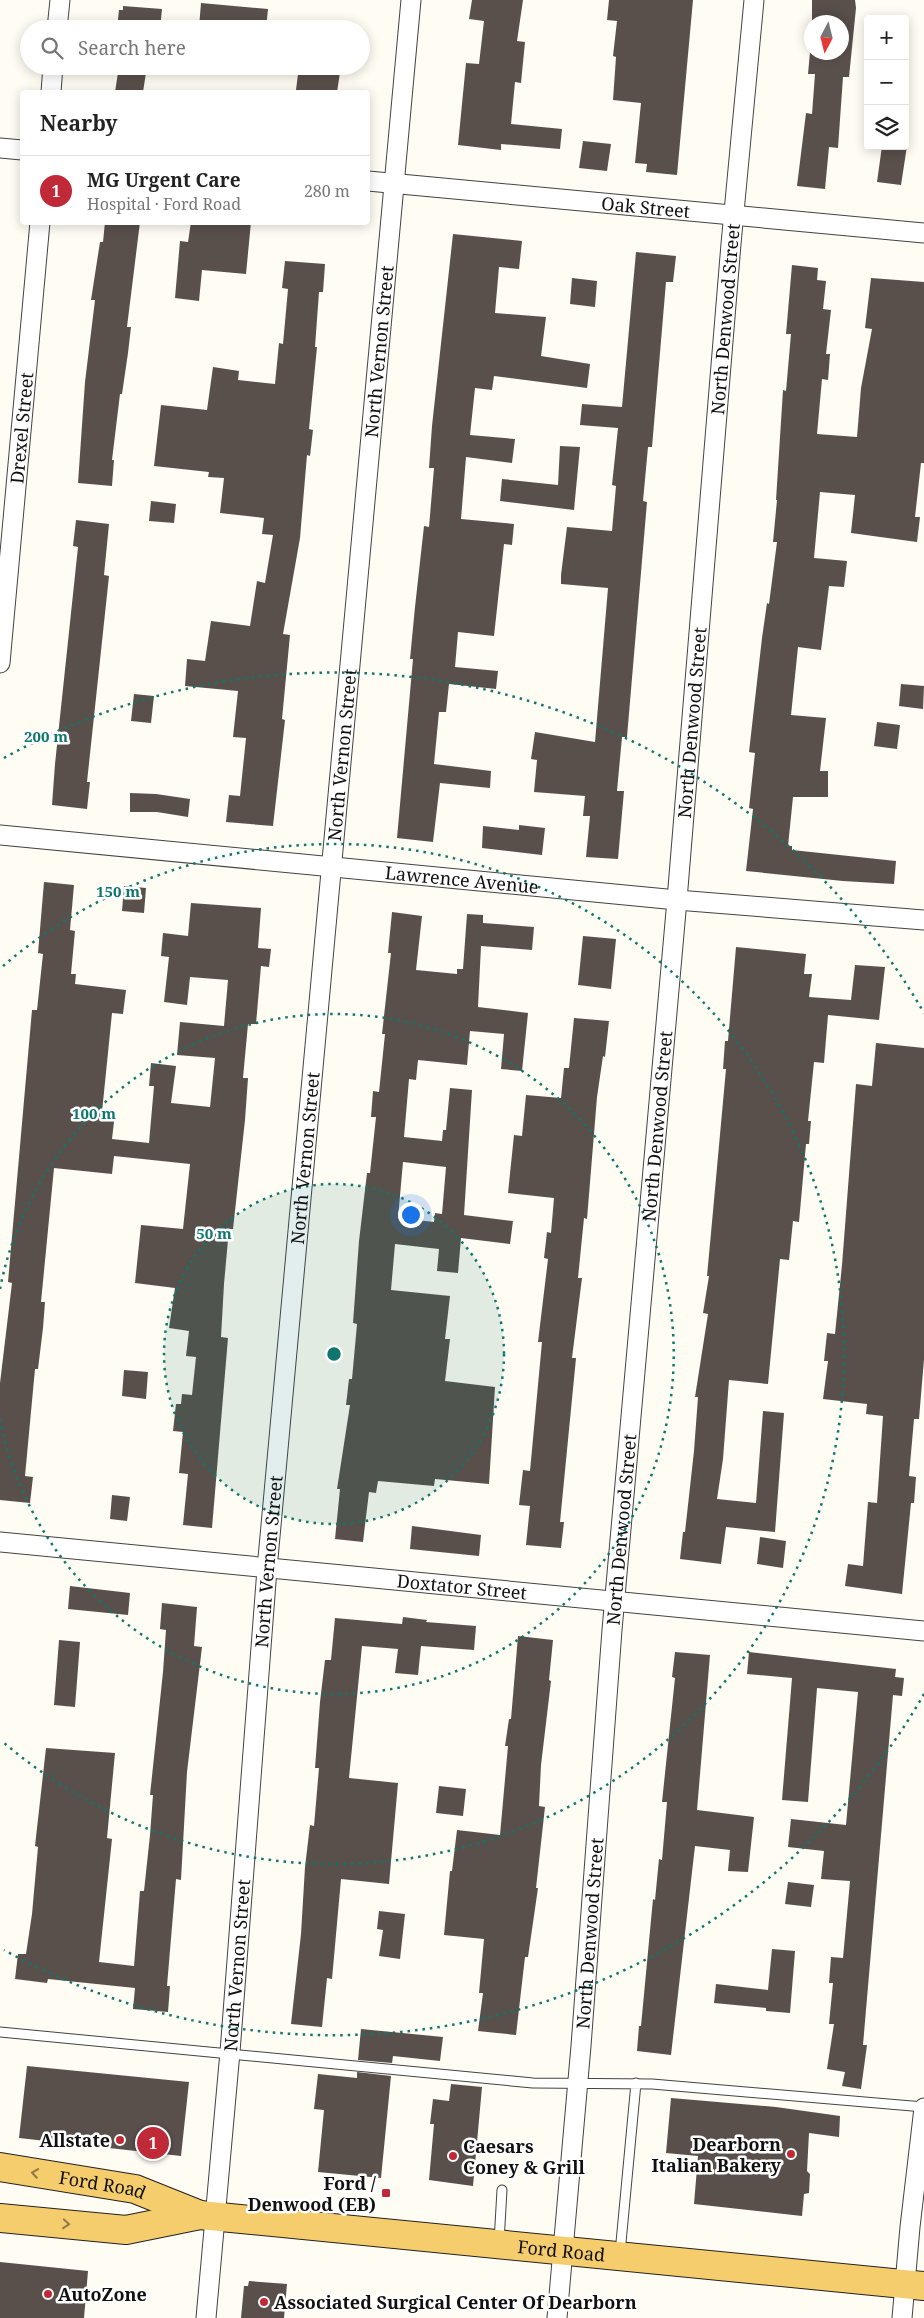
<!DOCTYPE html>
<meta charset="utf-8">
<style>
body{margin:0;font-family:"Noto Serif",serif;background:#f6f6f6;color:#222}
.controls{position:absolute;right:15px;top:15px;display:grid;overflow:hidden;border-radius:5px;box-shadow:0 2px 12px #0003}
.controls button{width:45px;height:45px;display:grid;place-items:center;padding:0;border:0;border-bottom:1px solid #e0e0e0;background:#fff;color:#222;font:25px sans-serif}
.compass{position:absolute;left:804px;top:15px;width:45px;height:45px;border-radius:50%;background:#fff;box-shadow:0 2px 12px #0003;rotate:187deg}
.you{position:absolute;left:410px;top:1214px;width:18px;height:18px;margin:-12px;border:4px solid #fff;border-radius:50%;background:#1a73e8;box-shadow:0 0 0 8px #1a73e833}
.badge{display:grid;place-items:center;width:32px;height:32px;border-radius:50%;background:#bf2938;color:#fff;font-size:16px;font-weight:700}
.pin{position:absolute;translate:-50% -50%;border:2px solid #fff;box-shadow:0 1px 5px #0006}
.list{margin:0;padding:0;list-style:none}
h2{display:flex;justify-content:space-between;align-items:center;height:65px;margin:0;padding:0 20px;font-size:21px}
h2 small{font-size:16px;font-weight:400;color:#767676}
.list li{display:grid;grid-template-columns:32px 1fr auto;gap:15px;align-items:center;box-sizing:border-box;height:70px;padding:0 20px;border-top:1px solid #e0e0e0}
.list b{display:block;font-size:19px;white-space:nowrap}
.list p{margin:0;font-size:16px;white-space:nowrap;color:#767676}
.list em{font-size:16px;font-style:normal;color:#767676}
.icon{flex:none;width:28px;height:28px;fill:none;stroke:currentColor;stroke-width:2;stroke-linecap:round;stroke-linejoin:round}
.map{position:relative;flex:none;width:924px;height:2318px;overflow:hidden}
.search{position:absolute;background:#fff;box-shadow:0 2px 12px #0003;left:20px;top:20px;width:350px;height:55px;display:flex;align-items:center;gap:12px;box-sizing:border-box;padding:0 18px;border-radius:28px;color:#767676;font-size:19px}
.panel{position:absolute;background:#fff;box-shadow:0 2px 12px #0003;left:20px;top:90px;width:350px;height:135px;border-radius:5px}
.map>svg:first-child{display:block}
</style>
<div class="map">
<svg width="924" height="2318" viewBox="0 0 924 2318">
<rect width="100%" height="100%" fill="#fffcf3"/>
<path fill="#59504c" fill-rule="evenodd" d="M 472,0 L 523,0 L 517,41 L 525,42 L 521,83 L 515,82 L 511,124 L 562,129 L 560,149 L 501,144 L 501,150 L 458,145 L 466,63 L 479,64 L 484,21 L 469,19 Z
M 609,0 L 693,0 L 677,175 L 646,172 L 647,164 L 635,163 L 641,103 L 613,100 L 616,57 L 613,56 L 617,21 L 607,20 Z
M 812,0 L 855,0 L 856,8 L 849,77 L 843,77 L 838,148 L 829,147 L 825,189 L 797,186 L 806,113 L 812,114 L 815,74 L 808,74 L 812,30 L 812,52 L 842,52 L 842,22 L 812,22 Z
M 201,3 L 268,9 L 266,29 L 199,27 Z
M 123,6 L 162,9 L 160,29 L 117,29 L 119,10 L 123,10 Z
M 119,66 L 147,66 L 143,92 L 115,92 Z
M 299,66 L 341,66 L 337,92 L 296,90 Z
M 583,141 L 611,144 L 607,171 L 579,168 Z
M 882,146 L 907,146 L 901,185 L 877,182 Z
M 105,222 L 140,222 L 127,327 L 131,327 L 128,353 L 122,394 L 120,394 L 112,460 L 114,460 L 112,486 L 78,483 L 85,382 L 95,300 L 91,300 L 100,242 L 103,242 Z
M 191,222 L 251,222 L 246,274 L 202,270 L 199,301 L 175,298 L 180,241 L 188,242 Z
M 453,234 L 522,241 L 519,269 L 499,267 L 495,313 L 546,317 L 541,356 L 590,364 L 587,388 L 494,376 L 492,390 L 475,388 L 470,435 L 515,439 L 512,463 L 466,457 L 461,519 L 514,524 L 512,545 L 504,544 L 494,636 L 458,632 L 455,667 L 498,671 L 496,689 L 449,684 L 446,712 L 439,712 L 434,764 L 491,771 L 490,788 L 440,783 L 433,842 L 397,838 L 413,659 L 410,659 L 415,607 L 424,526 L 429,527 L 434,468 L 429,468 L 432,426 Z
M 636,252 L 676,256 L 673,282 L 666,282 L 652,447 L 648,447 L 643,501 L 647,502 L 627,737 L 622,737 L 617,791 L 624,791 L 618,859 L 586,857 L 590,816 L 583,816 L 585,796 L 534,792 L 537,760 L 531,759 L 535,732 L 595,742 L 608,588 L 561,584 L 561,575 L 567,527 L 612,531 L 616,486 L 612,485 L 618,428 L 580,425 L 582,404 L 622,407 Z
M 285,261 L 325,264 L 323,292 L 319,292 L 315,347 L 317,347 L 309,429 L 313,430 L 310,456 L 307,455 L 300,538 L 283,634 L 290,635 L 282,719 L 285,720 L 273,826 L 226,822 L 229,795 L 240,796 L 246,738 L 233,737 L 238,691 L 185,686 L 187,659 L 205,661 L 211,621 L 250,626 L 257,581 L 265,583 L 273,535 L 262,534 L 264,518 L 220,513 L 224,478 L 208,477 L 209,472 L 154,466 L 161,405 L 207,410 L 213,367 L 239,371 L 238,380 L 275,384 L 279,343 L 283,344 L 288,289 L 282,288 Z
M 792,265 L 818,268 L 817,280 L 826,281 L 823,309 L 831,310 L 826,354 L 830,354 L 828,380 L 822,379 L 817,434 L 857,437 L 861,388 L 872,329 L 865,328 L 871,278 L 924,282 L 924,463 L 921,463 L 915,517 L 920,517 L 917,542 L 851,533 L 855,495 L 820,492 L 814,558 L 847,561 L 844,587 L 829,586 L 821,650 L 798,647 L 791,715 L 826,718 L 820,771 L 828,771 L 828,797 L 793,797 L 788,846 L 792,846 L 792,850 L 896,861 L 894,884 L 843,881 L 746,871 L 753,809 L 749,808 L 755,753 L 749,752 L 762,638 L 767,603 L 769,604 L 777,542 L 773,542 L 777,500 L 776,500 L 783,390 L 786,391 L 791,334 L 786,334 Z
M 572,278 L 597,281 L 595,307 L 570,304 Z
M 560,446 L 580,447 L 574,510 L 500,501 L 502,479 L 558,485 Z
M 151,501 L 176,504 L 174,523 L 149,521 Z
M 76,520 L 109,524 L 104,575 L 109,576 L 87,782 L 90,782 L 87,809 L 52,805 L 55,764 L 78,547 L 73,546 Z
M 901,684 L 924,686 L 923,709 L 899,706 Z
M 134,694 L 154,696 L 151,723 L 131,721 Z
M 877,722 L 900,725 L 897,749 L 874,746 Z
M 130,793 L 156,794 L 190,799 L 188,817 L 157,812 L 130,812 Z
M 519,825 L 545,828 L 542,855 L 482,848 L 483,826 L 519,830 Z
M 44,882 L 74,885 L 70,930 L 75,931 L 71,974 L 76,974 L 75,984 L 126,990 L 123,1014 L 112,1013 L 102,1112 L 115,1113 L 112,1139 L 149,1143 L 154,1086 L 149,1086 L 151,1063 L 176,1066 L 171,1103 L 210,1107 L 215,1058 L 177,1055 L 180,1022 L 224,1026 L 228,980 L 190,977 L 187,1005 L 164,1002 L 169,957 L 161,956 L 163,933 L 188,936 L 191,903 L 261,908 L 258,948 L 271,949 L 269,967 L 261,966 L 256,1024 L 248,1024 L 243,1078 L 248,1078 L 245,1120 L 233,1229 L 229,1229 L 224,1284 L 221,1337 L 228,1338 L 212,1528 L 183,1525 L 188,1474 L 179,1473 L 183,1432 L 173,1431 L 176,1404 L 181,1404 L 182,1394 L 192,1395 L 196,1357 L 186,1356 L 189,1331 L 169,1328 L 175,1288 L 135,1283 L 141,1225 L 183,1229 L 190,1164 L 114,1156 L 112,1174 L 54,1168 L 41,1302 L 45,1302 L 43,1328 L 38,1369 L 35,1369 L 25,1476 L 33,1477 L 30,1503 L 0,1500 L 0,1383 L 12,1283 L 8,1282 L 32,1010 L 37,1010 L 43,954 L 38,953 Z
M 124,886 L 146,888 L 144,913 L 122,911 Z
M 392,912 L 422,916 L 416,970 L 457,974 L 457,969 L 463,969 L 467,914 L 483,915 L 483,923 L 534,927 L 532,950 L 481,946 L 478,1007 L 528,1013 L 522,1071 L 501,1069 L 504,1034 L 470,1031 L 467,1065 L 418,1060 L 416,1080 L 409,1079 L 404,1137 L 442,1141 L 443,1130 L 446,1130 L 450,1088 L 472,1090 L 464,1215 L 513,1221 L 510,1244 L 461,1238 L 458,1273 L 437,1271 L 439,1249 L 395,1244 L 391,1290 L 450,1296 L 445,1339 L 450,1339 L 445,1381 L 495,1387 L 489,1484 L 435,1479 L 434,1486 L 378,1481 L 376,1493 L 369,1492 L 363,1542 L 335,1539 L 340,1489 L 337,1489 L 350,1405 L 346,1405 L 349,1379 L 352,1379 L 357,1324 L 353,1323 L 359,1241 L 367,1173 L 370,1173 L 376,1117 L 371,1117 L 373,1091 L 379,1092 L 385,1034 L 382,1034 L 391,953 L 388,953 ZM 403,1162 L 446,1167 L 442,1214 L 435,1213 L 434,1222 L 398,1218 Z
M 583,936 L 616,939 L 611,989 L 578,985 Z
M 736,947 L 806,954 L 804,974 L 812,974 L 809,997 L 851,1000 L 855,965 L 885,967 L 879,1020 L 828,1015 L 824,1063 L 814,1062 L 808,1121 L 811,1121 L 809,1144 L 806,1144 L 799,1222 L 793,1221 L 789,1260 L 780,1259 L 768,1384 L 729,1380 L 723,1459 L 717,1499 L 756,1503 L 763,1411 L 784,1413 L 775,1532 L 726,1527 L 721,1564 L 680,1559 L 683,1532 L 685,1532 L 694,1451 L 698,1397 L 695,1397 L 708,1314 L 703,1313 L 709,1276 L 707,1276 L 711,1233 L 726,1069 L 723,1069 L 725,1041 L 728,1041 Z
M 574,1018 L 609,1021 L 605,1057 L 603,1056 L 597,1097 L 587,1219 L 584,1218 L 578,1278 L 582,1278 L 572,1358 L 576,1358 L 560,1522 L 564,1522 L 561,1548 L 526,1545 L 530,1506 L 519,1505 L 523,1470 L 530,1471 L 542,1342 L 538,1342 L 548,1259 L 544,1258 L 547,1232 L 551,1233 L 554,1198 L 508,1193 L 514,1135 L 522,1136 L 526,1095 L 561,1098 L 564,1068 L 569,1068 Z
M 876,1043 L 924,1048 L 924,1359 L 919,1419 L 914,1419 L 909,1476 L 916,1477 L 914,1503 L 911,1503 L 902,1594 L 845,1586 L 848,1564 L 863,1566 L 868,1502 L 877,1503 L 883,1416 L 866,1414 L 867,1404 L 823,1399 L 828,1361 L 824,1361 L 827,1333 L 835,1334 L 842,1265 L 856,1084 L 872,1086 Z
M 124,1370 L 148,1372 L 146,1399 L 122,1396 Z
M 112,1495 L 130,1497 L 127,1521 L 110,1519 Z
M 412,1526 L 481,1535 L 479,1556 L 410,1549 Z
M 760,1537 L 786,1541 L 783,1568 L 757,1564 Z
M 70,1586 L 130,1593 L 128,1615 L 68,1609 Z
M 162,1603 L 197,1607 L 194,1646 L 202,1647 L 187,1772 L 181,1880 L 176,1879 L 167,1986 L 170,1986 L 168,2012 L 133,2009 L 135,1988 L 48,1979 L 47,1983 L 15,1979 L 18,1954 L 26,1954 L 32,1914 L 38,1847 L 35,1846 L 46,1748 L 115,1753 L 107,1838 L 112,1839 L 99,1962 L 134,1966 L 140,1891 L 144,1891 L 150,1835 L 153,1795 L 150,1795 L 163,1672 L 166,1630 L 160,1629 Z
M 403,1617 L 427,1620 L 426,1622 L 476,1626 L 474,1650 L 421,1646 L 418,1675 L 395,1673 L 398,1649 L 362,1646 L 349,1778 L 398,1783 L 389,1884 L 341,1879 L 332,1979 L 327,1978 L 322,2027 L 291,2024 L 301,1934 L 305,1867 L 310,1825 L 314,1826 L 319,1768 L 315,1768 L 320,1702 L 325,1660 L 331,1660 L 335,1618 L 402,1624 Z
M 518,1636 L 553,1640 L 549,1680 L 551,1681 L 541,1765 L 539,1806 L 545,1807 L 536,1888 L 538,1888 L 528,1957 L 525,1957 L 516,2035 L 478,2031 L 483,1993 L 479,1993 L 484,1939 L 444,1935 L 450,1871 L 452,1871 L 457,1830 L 500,1835 L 508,1746 L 505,1746 L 509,1719 L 511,1719 Z
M 59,1640 L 80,1642 L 75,1707 L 54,1705 Z
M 675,1652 L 710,1655 L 697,1810 L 754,1817 L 748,1872 L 728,1871 L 730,1850 L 695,1846 L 671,2055 L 637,2051 L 639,2026 L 641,2026 L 653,1899 L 655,1900 L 659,1859 L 662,1860 L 667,1802 L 662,1802 L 675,1678 L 672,1677 Z
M 749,1652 L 896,1669 L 895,1677 L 904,1678 L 902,1696 L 893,1695 L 863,2045 L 867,2045 L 861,2089 L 842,2086 L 845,2072 L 827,2069 L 834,2024 L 829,2024 L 833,1983 L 829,1983 L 831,1957 L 843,1958 L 850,1881 L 821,1879 L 824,1851 L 788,1847 L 791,1819 L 846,1825 L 858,1692 L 817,1688 L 808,1802 L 782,1800 L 792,1678 L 747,1674 Z
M 439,1786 L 466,1789 L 463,1816 L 436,1813 Z
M 788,1882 L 814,1885 L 811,1907 L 785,1904 Z
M 379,1911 L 405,1914 L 400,1959 L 379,1956 L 383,1930 L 377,1929 Z
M 772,1949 L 795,1951 L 790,2013 L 766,2011 L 766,2008 L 714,2003 L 716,1984 L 768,1990 Z
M 361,2029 L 443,2037 L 440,2061 L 393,2056 L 392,2063 L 358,2060 Z
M 27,2066 L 189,2082 L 181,2156 L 19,2138 Z
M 357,2072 L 391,2076 L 381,2178 L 318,2172 L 324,2110 L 314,2109 L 318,2074 L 357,2078 Z
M 451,2084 L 482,2087 L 473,2186 L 429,2180 L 434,2124 L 430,2124 L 433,2099 L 449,2101 Z
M 671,2098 L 776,2107 L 840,2116 L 839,2137 L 809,2133 L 807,2171 L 810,2174 L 809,2193 L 804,2194 L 802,2216 L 694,2204 L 698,2156 L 666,2153 Z
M 0,2262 L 88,2271 L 84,2318 L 0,2318 Z
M 249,2281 L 287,2284 L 284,2318 L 241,2318 L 244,2286 L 248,2286 Z"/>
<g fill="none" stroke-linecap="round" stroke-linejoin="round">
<g stroke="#434343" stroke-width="11">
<path id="lane" d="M 0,2032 L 533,2083 L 652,2084 L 924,2107
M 499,2242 L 502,2190
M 620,2253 L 636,2083"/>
</g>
<g stroke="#434343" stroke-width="21">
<g id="street">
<path d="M 57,29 L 60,0"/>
<path d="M 51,92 L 53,66"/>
<path d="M 0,148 L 22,150"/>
<path id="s1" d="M 368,181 L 924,233"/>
<path id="s2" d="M 0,663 L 40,222"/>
<path id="s3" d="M 0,835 L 677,900 L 924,920"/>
<path id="s4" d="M 0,1542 L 924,1631"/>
<path id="s5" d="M 206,2318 L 230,2052 L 267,1569 L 411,0"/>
<path id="s6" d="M 557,2318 L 581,2046 L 612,1630 L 677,900 L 731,244 L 754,0"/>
<path d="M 902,2318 L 910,2227 L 924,2108"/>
</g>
</g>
<g stroke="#212121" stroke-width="30">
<g id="primary">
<path id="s7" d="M 0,2167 L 135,2189 L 200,2215 L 924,2286"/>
<path d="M 0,2218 L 126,2230 L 200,2215"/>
</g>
</g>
<use href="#lane" stroke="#fff" stroke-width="9"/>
<use href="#street" stroke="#fff" stroke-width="19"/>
<use href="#primary" stroke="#f6cd6c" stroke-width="28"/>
</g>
<defs><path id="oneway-chevron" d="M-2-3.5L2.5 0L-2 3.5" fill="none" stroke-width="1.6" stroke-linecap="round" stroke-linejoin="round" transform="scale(1.25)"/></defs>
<g stroke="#8e7843">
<use href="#oneway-chevron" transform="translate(35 2173) rotate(-171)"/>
<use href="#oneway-chevron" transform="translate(66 2224) rotate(5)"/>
</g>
<circle cx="334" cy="1354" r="170" fill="#0f766e" fill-opacity=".12"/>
<g fill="none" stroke="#0f766e" stroke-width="2.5" stroke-dasharray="2.5 5">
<circle cx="334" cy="1354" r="170"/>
<path d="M0 1289A340 340 0 1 1 0 1419"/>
<path d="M3 966A510 510 0 1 1 3 1742"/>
<path d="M924 1694A681 681 0 0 1 4 1950M4 758A681 681 0 0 1 924 1013"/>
</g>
<g fill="#bf2938" stroke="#fff" stroke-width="2">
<circle cx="120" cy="2140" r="5"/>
<circle cx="791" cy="2154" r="5"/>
<circle cx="453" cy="2156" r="5"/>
<rect x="381" y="2188" width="10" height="10" rx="2.5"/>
<circle cx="48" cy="2294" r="5"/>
<circle cx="264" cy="2302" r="5"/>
</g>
<g text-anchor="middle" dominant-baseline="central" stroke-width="5" stroke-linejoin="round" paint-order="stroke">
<g font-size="18" fill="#101010" stroke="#fff">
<text stroke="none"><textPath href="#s1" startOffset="279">Oak Street</textPath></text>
<text stroke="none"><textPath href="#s6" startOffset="2006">North Denwood Street</textPath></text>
<text stroke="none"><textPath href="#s5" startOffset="1974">North Vernon Street</textPath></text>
<text stroke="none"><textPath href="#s2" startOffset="236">Drexel Street</textPath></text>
<text stroke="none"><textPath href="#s6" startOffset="1601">North Denwood Street</textPath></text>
<text stroke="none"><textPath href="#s5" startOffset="1569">North Vernon Street</textPath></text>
<text stroke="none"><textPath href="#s3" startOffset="464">Lawrence Avenue</textPath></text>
<text stroke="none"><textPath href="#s6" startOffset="1196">North Denwood Street</textPath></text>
<text stroke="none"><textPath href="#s5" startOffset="1164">North Vernon Street</textPath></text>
<text stroke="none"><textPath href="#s6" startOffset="791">North Denwood Street</textPath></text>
<text stroke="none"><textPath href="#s5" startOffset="759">North Vernon Street</textPath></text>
<text stroke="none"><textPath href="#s4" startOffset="464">Doxtator Street</textPath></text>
<text stroke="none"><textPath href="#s6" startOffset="386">North Denwood Street</textPath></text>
<text stroke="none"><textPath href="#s5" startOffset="354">North Vernon Street</textPath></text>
<text stroke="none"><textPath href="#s7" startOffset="104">Ford Road</textPath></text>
<text stroke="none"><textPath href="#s7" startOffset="570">Ford Road</textPath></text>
</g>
<g font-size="18" font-weight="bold" fill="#101010" stroke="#fff" text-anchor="end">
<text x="110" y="2140">Allstate</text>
<text x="781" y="2144">Dearborn<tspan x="781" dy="21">Italian Bakery</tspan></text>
<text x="463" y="2146" text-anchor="start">Caesars<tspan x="463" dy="21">Coney &amp; Grill</tspan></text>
<text x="376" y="2183">Ford /<tspan x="376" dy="21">Denwood (EB)</tspan></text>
<text x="58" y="2294" text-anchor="start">AutoZone</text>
<text x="274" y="2302" text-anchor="start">Associated Surgical Center Of Dearborn</text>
</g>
</g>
<circle cx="334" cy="1354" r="8" fill="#0f766e" stroke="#fff" stroke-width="2.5"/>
<g font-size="15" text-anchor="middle" font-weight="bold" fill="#0f766e" stroke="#fff" stroke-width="5" stroke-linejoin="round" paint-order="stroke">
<text x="46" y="742">200 m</text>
<text x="118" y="897">150 m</text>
<text x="94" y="1119">100 m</text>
<text x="214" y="1239">50 m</text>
</g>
</svg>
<div class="controls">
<button>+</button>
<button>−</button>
<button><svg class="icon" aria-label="layers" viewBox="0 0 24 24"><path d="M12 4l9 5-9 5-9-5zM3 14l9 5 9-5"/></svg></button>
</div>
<svg class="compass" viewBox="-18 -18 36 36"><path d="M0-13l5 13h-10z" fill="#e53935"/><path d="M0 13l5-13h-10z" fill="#767676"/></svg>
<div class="you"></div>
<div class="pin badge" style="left:153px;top:2143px">1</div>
<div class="search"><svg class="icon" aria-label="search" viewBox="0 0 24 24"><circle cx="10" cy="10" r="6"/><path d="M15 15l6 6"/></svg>Search here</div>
<section class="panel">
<h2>Nearby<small></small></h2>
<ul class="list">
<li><span class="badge">1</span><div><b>MG Urgent Care</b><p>Hospital · Ford Road</p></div><em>280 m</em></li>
</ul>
</section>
</div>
